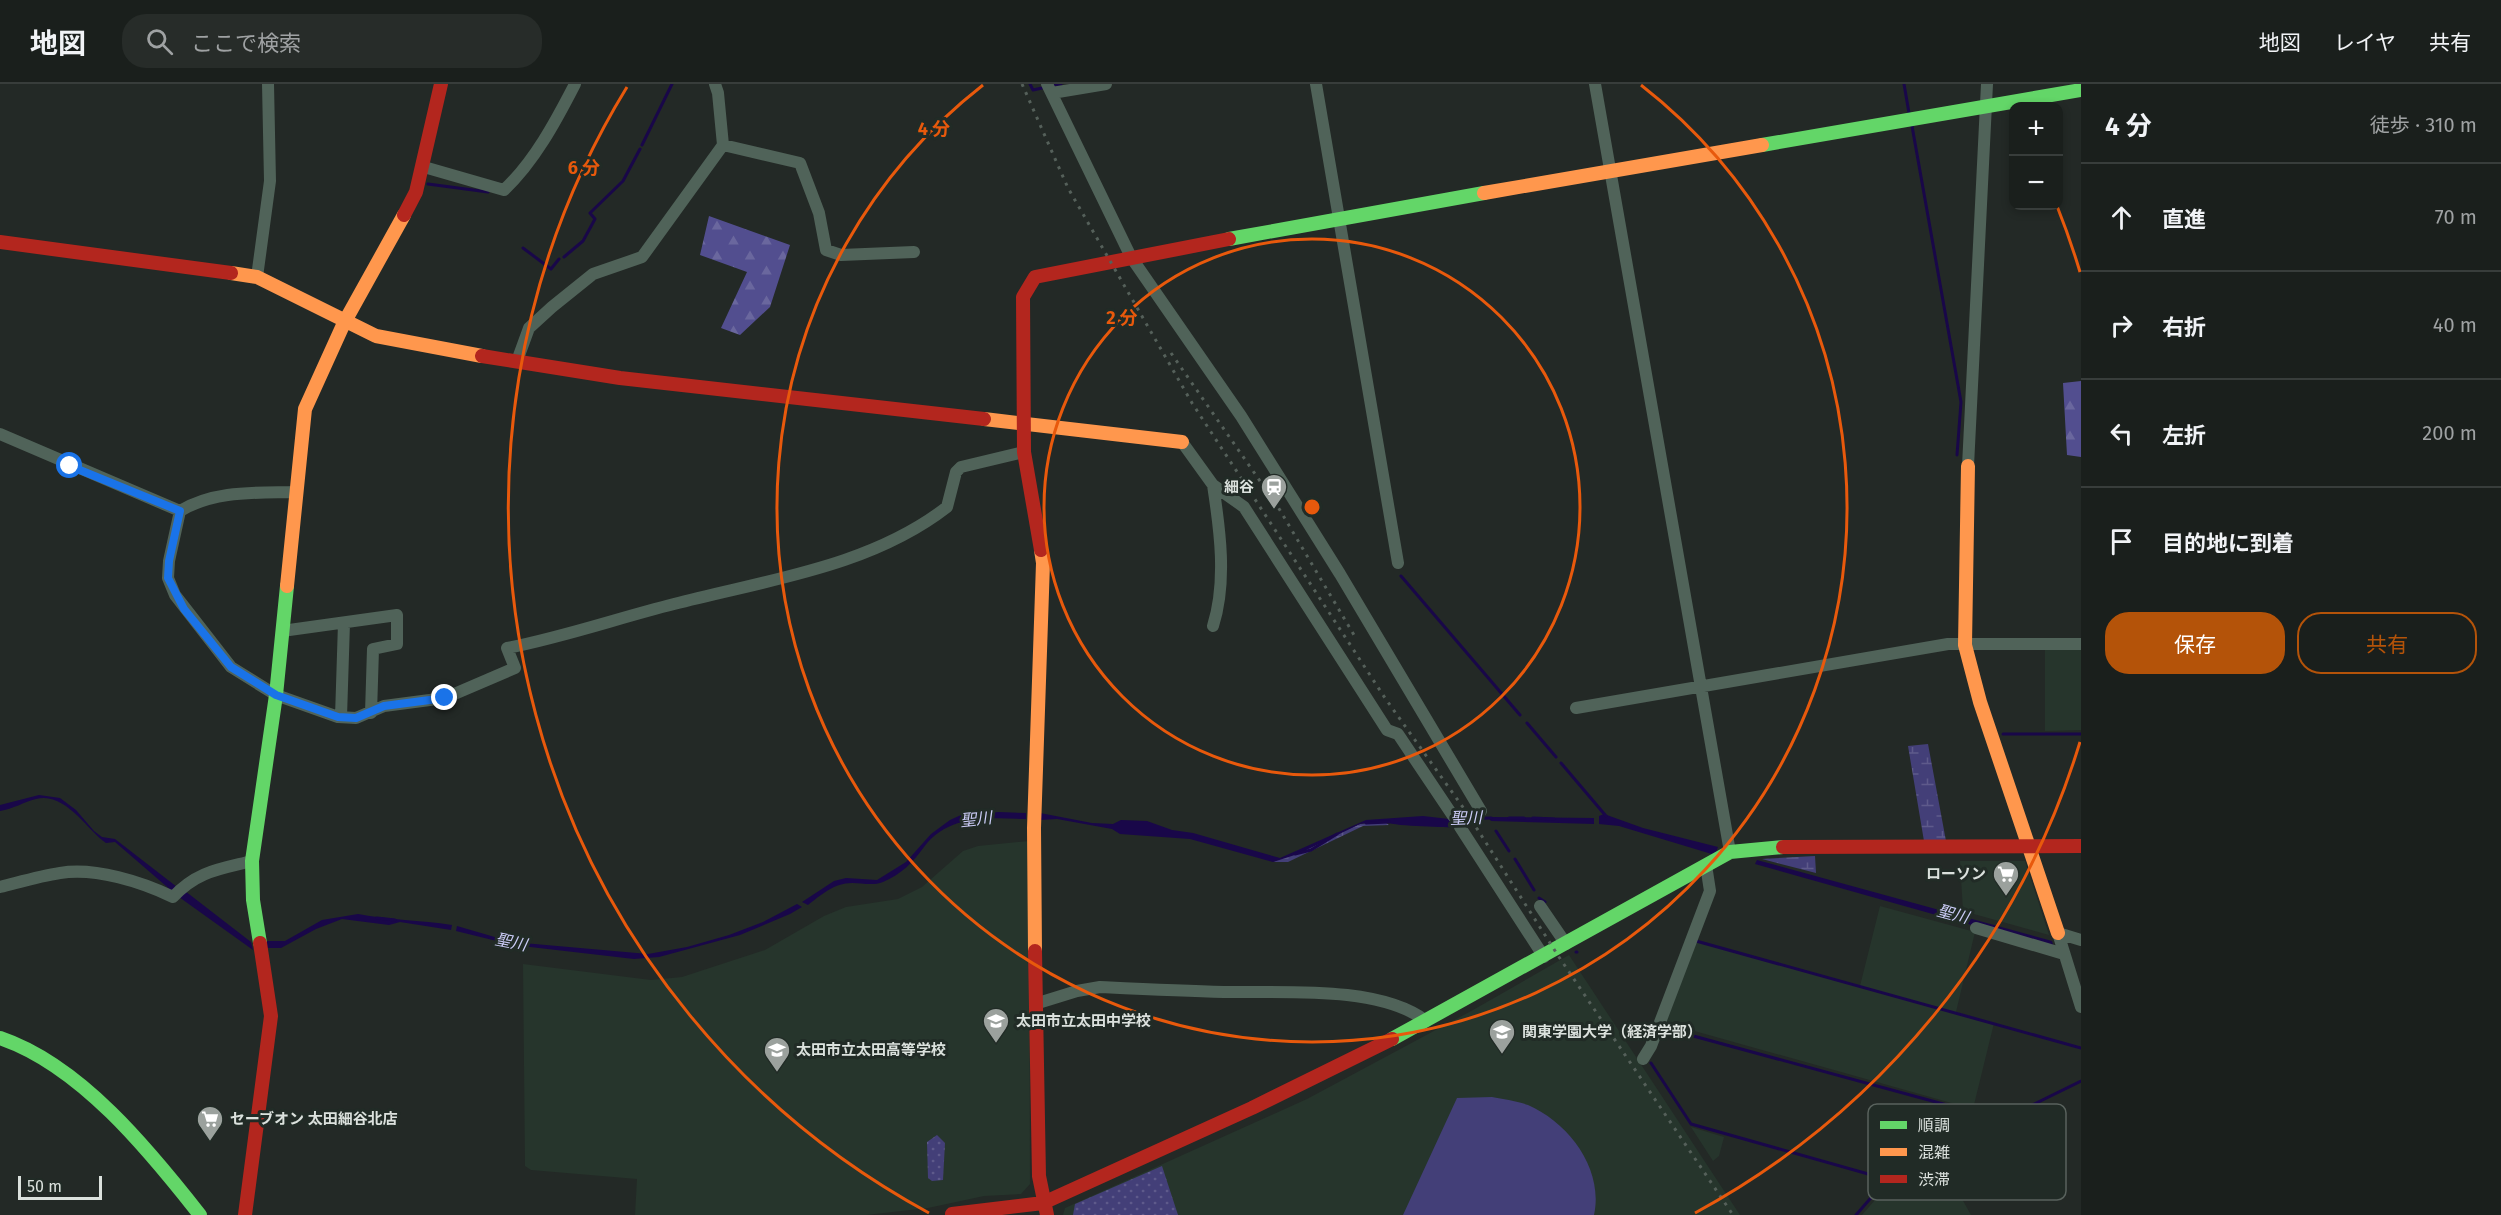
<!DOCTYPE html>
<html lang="ja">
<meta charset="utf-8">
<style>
body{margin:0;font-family:"Fira Sans","Noto Sans JP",sans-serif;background:#272c29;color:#f1f3f6}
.controls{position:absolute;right:18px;top:18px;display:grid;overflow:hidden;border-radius:12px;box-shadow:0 3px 9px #0003}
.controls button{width:54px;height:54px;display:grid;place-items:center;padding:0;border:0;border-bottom:2px solid #383d3b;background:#1a1f1c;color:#f1f3f6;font:30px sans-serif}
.scale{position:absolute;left:18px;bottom:15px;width:84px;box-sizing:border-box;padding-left:6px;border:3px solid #dbe1dd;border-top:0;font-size:16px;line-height:21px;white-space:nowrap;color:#dbe1dd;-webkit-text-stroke:4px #212b26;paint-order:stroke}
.stop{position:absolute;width:18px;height:18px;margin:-14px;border:4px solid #1a73e8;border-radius:50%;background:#fff}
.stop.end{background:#1a73e8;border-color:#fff;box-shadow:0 2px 6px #0008}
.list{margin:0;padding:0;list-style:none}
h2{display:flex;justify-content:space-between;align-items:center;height:78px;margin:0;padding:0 24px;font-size:26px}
h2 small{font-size:20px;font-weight:400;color:#9fa2a3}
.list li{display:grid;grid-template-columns:39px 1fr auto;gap:18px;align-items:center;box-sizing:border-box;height:108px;padding:0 24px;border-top:2px solid #383d3b}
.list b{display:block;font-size:22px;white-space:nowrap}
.list em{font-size:20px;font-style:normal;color:#9fa2a3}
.actions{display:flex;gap:12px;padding:18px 24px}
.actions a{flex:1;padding:14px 0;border:2px solid #b45309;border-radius:24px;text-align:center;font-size:21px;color:#b45309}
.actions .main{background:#b45309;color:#fff}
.icon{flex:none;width:33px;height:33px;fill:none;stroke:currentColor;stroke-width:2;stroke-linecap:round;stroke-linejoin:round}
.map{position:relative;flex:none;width:2081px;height:1131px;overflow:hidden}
header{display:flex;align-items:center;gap:36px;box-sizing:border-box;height:84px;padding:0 30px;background:#1a1f1c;border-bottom:2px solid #383d3b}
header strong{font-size:28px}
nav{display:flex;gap:33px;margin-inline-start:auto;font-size:21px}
.search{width:420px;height:54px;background:#272c29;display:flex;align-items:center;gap:15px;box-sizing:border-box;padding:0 21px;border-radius:24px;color:#9fa2a3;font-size:22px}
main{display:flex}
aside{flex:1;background:#1a1f1c}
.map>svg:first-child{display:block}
</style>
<header>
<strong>地図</strong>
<div class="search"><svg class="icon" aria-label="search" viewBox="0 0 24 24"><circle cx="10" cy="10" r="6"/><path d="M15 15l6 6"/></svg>ここで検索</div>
<nav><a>地図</a><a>レイヤ</a><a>共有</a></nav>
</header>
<main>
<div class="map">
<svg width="2081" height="1131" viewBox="0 0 2081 1131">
<defs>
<pattern id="grass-dots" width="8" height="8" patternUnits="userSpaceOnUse" patternTransform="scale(1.5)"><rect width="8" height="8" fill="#433f78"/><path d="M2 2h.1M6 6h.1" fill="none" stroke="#5e5a8b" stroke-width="1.8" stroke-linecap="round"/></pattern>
<pattern id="forest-firs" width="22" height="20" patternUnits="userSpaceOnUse" patternTransform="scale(1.5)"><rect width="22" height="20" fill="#524e8f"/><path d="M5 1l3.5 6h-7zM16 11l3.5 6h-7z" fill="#6a679e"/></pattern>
<pattern id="wetland-marsh" width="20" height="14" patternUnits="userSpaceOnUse" patternTransform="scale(1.5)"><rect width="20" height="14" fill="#433f78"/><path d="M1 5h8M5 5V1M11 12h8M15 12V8" fill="none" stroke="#5e5a8b"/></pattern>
</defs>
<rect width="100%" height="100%" fill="#232926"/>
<path fill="#26352c" d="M 2045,565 L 2081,565 L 2081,646 L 2045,647 Z
M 1029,757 L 1030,1100 L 1021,1110 L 984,1112 L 928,1124 L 866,1131 L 635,1131 L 637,1095 L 531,1086 L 525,1082 L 523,880 L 651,896 L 682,893 L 765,866 L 824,832 L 846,823 L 898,815 L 922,803 L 963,767 L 978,762 Z
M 1960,777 L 2025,777 L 2049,851 L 1963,827 Z
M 1880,822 L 1975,848 L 1956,928 L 1994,939 L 1973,1025 L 1666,939 L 1696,856 L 1860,902 Z
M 1569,871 L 1740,1131 L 1063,1131 L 1065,1124 L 1307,1015 L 1473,926 Z
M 1691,1043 L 1724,1053 L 1719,1072 L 1713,1077 Z
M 1938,1072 L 1971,1131 L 1862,1131 L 1893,1095 Z"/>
<path fill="url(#grass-dots)" d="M 937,1051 L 945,1059 L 943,1096 L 932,1097 L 928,1094 L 927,1058 Z
M 1162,1082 L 1178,1131 L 1073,1131 L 1075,1120 Z"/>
<path fill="url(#forest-firs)" d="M 709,132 L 790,161 L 770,223 L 740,251 L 721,244 L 747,188 L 700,171 Z
M 2081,297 L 2081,373 L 2067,371 L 2063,299 Z"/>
<path fill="url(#wetland-marsh)" d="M 1928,660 L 1946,757 L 1924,757 L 1908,662 Z
M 1383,737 L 1389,741 L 1363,742 L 1288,778 L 1273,778 L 1360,740 Z
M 1815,772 L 1816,789 L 1762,775 Z"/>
<path fill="#433f78" d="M 1492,1013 C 1503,1015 1517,1017 1528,1021 C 1569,1039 1604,1085 1594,1131 L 1403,1131 L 1457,1014 Z"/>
<path fill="#190749" d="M 39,711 L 60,714 L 76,726 L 94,747 L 102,753 L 115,755 L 177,803 L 173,808 L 115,758 L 106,759 C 87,746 65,707 36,715 C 24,718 13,725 0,727 L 0,721 Z
M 999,728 L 1026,729 L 1026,735 C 989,734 949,730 924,763 C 913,778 902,790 883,798 C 873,802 862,799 852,799 C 834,799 821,811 808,821 L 802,818 L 834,797 L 846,794 L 877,796 L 906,778 L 931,750 L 950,736 L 961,731 Z
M 1040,729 L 1092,739 L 1113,740 L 1121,736 L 1147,737 L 1172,746 L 1193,749 L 1280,774 L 1366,736 L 1423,732 L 1449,735 L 1455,744 C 1440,742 1392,743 1383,737 L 1360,740 L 1298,770 L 1273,778 L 1190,755 L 1120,750 L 1112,745 L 1057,735 L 1040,736 Z
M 1604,730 L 1643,744 L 1718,763 L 1715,771 L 1619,742 L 1599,740 L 1599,732 Z
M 1488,733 L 1594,734 L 1594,740 L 1491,737 Z
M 1757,776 L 2052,857 L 2054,864 L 1755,780 Z
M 185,807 L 251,858 L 253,866 L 179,813 Z
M 797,820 L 802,823 L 790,830 L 740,851 L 659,873 L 634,875 L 513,861 L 456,847 L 457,842 L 512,858 L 648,870 L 687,863 L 729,851 L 763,838 Z
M 358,830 C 389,836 420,836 452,841 L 451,846 L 400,838 L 389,841 L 342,835 L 316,845 L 281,864 L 266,864 L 265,857 L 285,857 L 322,836 Z"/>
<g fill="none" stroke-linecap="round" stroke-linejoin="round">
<path stroke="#190749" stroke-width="3" d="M 1030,0 L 1033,6 L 1042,4
M 1904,0 L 1909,29
M 1053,1 L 1061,0
M 1912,42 L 1961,318 L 1957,371
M 642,61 L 672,0
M 428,100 L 488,108
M 523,164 L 551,185 L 559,175
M 564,173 L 583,157 L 595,135 L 590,129 L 623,97 L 640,65
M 1401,492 L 1520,631
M 1527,639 L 1556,673
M 2003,650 L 2081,650
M 1561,679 L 1606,732
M 1509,734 L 1524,734
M 1533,734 L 1554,735
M 1455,735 L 1491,734
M 1366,739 L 1389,738
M 1496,747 L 1509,767
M 1295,770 L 1311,766 L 1337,750
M 1515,775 L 1534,806
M 1539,814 L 1545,818
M 377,834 L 395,836
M 1696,857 L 2081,964
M 1576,868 L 1577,868
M 1664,944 L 2002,1036
M 1651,979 L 1691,1040 L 1886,1095
M 2006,1034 L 2081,997
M 1856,1131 L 1889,1093 L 1999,1038"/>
<path stroke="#506359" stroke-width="12" d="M 1047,0 L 1131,173 L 1241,332 L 1340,490 L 1481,727
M 1316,0 L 1398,479
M 1595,0 L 1730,768
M 1052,9 L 1106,0
M 723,61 L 800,79 L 819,129 L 826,166 L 841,171 L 914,168
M 424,83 L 504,106 C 534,78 556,37 575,0
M 257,193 L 270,97 L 268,0
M 517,277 L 529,244 L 552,223 L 593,190 L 642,173 L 723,61 L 718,9 L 715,0
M 0,350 L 180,427
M 1182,358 L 1213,401 L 1244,423 L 1387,646 L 1398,650 L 1453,732
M 1968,382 L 1987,0
M 295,408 C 256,409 215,406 180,427 L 169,477 L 168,494 L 175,511 L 231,583 L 276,611 L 338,633 L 356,634 L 384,622 L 445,614 L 515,584 L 507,564 C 564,553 618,534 674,520 C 766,496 870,483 947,423 L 956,388 L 961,383 L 1024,368
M 1213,542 C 1227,498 1220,446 1213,401
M 282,547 L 397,531 L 397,560 L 373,565 L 371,629
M 1576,624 L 1948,560 L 2081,560
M 341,633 L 344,539
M 1460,743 L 1544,873
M 0,803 C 20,798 40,792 60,789 C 95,783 142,798 173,813 C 197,787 220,785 252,777
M 1540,822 L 1566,860
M 1976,844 L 2064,870
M 2058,849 L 2081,923
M 2058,849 L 2081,856
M 1035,920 L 1077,907 L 1100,903 C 1142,905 1183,907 1224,908 C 1281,909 1379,901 1426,937
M 1643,975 L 1651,962 L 1710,807 L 1706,781"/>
<path stroke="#63d668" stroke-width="14" d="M 1762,61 L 2081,6
M 1229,155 L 1484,109
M 260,859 L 253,816 L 252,777 L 276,611 L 287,502
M 0,954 C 80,981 149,1066 200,1131
M 1392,955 L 1730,768 L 1783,763"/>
<path stroke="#ff974d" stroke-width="14" d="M 1484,109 L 1762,61
M 231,189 L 257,193 L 376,252 L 482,272
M 984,335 L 1182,358
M 1968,382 L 1965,561 L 1980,618 L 2058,849
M 287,502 L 305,325 L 344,239 L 404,131
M 1035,867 L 1034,744 L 1043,479 L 1041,466"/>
<path stroke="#b3261e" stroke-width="14" d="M 404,131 L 416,108 L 441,0
M 0,158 L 231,189
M 482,272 L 620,294 L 984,335
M 1041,466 L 1024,368 L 1023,213 L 1035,193 L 1229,155
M 1783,763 L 2081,762
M 1035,867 L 1039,1092 L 1047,1131
M 952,1130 L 1043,1119 L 1252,1024 L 1392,955
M 245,1131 L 271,932 L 260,859"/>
<path stroke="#55605a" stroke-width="3" stroke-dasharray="3 6" stroke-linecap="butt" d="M 1022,0 L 1068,104 L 1192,319 L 1385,614 L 1467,729 L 1559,873 L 1733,1131
M 1171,269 L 1278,423 L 1354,551"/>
</g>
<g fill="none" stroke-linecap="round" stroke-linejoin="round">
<path stroke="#1a73e8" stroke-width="8" d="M 70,382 L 180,427 L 169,477 L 168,494 L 184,525 L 231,583 L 276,611 L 338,633 L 356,634 L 384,622 L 445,614"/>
</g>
<g fill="none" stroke="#e8590c" stroke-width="3">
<circle cx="1312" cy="423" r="268"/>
<path d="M1641 1A535 535 0 1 1 983 1"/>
<path d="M2080 658A803 803 0 0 1 1695 1129M929 1129A803 803 0 0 1 627 3M2057 122A803 803 0 0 1 2080 188"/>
</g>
<defs>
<g id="station-pin" transform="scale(1.35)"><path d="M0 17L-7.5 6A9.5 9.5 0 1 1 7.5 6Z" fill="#9ba19d" stroke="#212b26"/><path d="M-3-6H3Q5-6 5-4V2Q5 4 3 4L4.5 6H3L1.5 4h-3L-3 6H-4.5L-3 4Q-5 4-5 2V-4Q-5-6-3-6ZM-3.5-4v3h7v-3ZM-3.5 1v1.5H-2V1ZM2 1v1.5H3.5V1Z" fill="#fff"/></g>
<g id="supermarket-pin" transform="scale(1.35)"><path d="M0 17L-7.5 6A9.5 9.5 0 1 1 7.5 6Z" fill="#9ba19d" stroke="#212b26"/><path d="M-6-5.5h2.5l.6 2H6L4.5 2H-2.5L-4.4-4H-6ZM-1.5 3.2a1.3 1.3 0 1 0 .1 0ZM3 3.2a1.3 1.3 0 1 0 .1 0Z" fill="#fff"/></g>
<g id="school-pin" transform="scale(1.35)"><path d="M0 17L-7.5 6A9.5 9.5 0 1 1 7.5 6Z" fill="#9ba19d" stroke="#212b26"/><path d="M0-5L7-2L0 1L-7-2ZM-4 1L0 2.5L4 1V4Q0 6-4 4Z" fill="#fff"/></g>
<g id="university-pin" transform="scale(1.35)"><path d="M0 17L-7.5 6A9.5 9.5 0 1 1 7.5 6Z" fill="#9ba19d" stroke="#212b26"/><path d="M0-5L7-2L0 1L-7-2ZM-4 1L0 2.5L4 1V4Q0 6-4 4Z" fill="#fff"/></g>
</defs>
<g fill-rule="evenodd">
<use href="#station-pin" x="1274" y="403"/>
<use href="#supermarket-pin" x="2006" y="790"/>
<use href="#school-pin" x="996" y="937"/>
<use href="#university-pin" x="1502" y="948"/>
<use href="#school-pin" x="777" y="966"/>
<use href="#supermarket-pin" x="210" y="1035"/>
</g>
<g text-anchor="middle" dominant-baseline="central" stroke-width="6" stroke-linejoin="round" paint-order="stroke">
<g font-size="15" font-weight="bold" fill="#dbe1dd" stroke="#212b26" text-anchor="start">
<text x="1254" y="403" text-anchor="end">細谷</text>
<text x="1986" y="790" text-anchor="end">ローソン</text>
<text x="1016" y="937">太田市立太田中学校</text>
<text x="1522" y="948">関東学園大学（経済学部）</text>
<text x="796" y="966">太田市立太田高等学校</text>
<text x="230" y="1035">セーブオン 太田細谷北店</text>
</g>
<g font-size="16" font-style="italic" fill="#cccdf8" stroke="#212b26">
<text transform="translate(1466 734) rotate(-2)">聖川</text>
<text transform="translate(976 735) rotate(-6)">聖川</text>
<text transform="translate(1953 830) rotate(15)">聖川</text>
<text transform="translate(511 858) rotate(11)">聖川</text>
</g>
</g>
<rect x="1868" y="1020" width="198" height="96" rx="9" fill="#212b26" stroke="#59625d" stroke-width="1.5"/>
<rect x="1880" y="1037" width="27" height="8" fill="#63d668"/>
<rect x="1880" y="1064" width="27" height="8" fill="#ff974d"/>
<rect x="1880" y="1091" width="27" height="8" fill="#b3261e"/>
<g font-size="16" fill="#dbe1dd">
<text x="1918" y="1047">順調</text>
<text x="1918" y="1074">混雑</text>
<text x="1918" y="1101">渋滞</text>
</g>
<circle cx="1312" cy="423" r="9" fill="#e8590c" stroke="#212b26" stroke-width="3"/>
<g font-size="18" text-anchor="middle" font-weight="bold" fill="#e8590c" stroke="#212b26" stroke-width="6" stroke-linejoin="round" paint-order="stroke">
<text x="934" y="51">4 分</text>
<text x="584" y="90">6 分</text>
<text x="1122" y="240">2 分</text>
</g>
</svg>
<div class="controls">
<button>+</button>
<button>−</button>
</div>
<div class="scale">50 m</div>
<div class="stop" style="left:70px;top:382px"></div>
<div class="stop end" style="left:445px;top:614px"></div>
</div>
<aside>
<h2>4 分<small>徒歩 · 310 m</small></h2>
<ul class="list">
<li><svg class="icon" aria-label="ahead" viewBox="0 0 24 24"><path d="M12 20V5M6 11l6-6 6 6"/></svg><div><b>直進</b></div><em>70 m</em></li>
<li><svg class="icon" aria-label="right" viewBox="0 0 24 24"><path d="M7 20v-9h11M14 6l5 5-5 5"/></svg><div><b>右折</b></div><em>40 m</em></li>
<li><svg class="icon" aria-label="left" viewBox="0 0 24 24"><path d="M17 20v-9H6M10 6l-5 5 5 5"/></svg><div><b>左折</b></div><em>200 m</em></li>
<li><svg class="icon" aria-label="arrive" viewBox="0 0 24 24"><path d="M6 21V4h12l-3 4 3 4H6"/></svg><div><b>目的地に到着</b></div></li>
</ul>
<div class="actions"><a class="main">保存</a><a>共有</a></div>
</aside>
</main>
